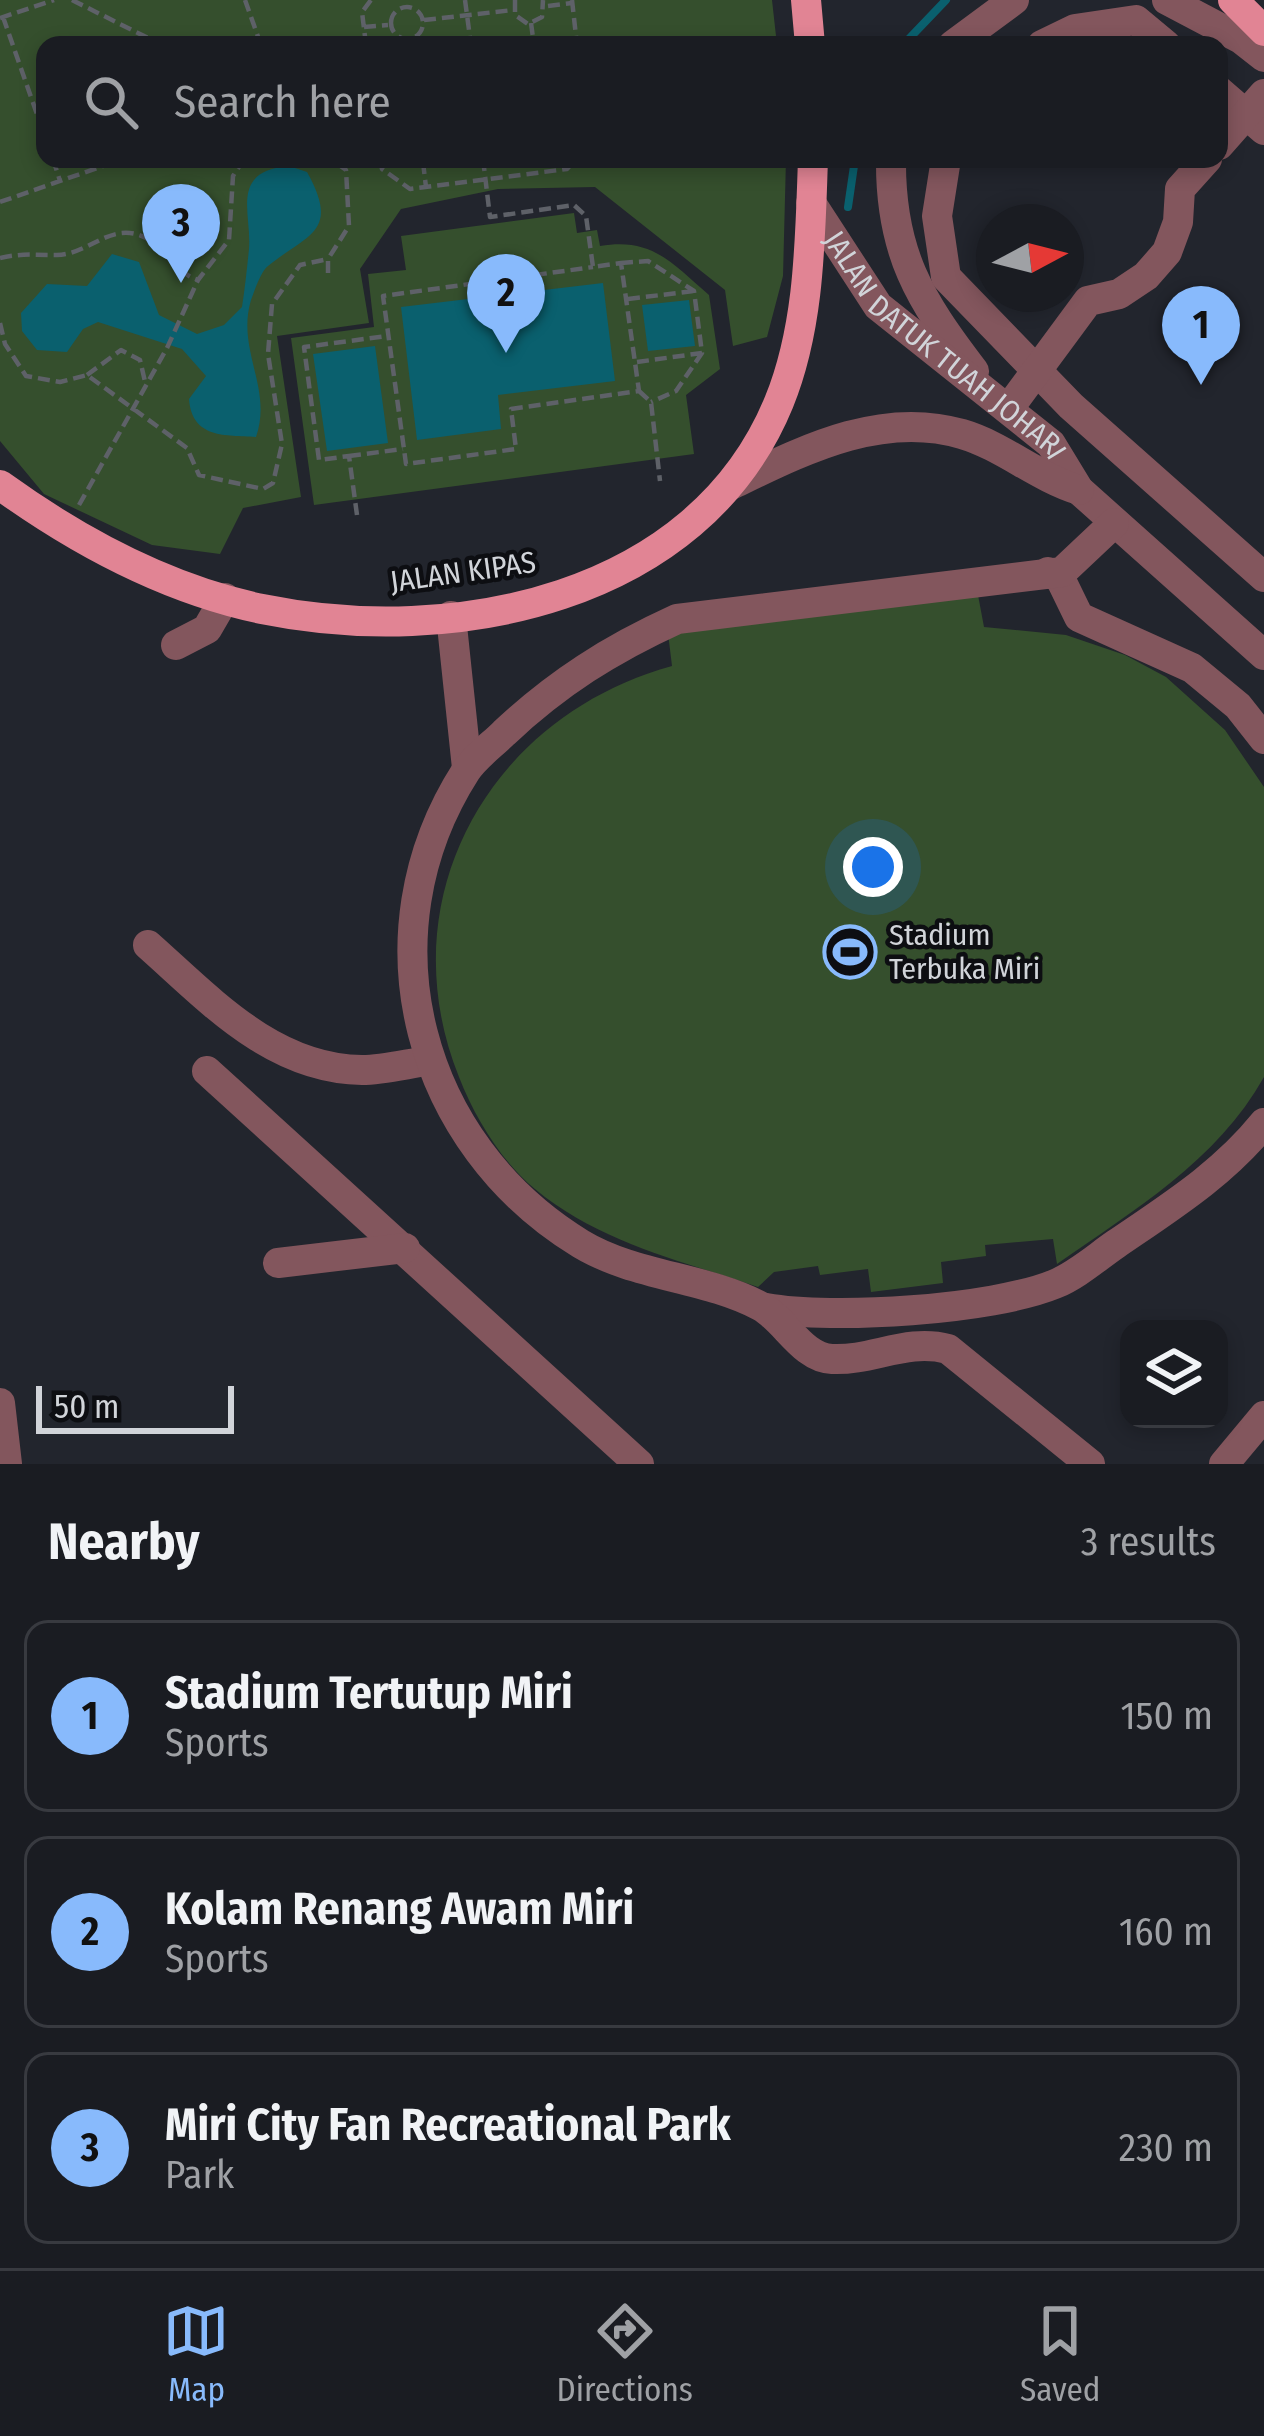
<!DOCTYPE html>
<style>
body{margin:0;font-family:"Fira Sans Condensed",sans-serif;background:#23252a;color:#f1f3f6}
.controls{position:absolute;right:36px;bottom:36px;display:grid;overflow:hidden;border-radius:24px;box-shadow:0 6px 18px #0003}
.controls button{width:108px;height:108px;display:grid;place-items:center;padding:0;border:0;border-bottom:3px solid #383a40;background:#1a1c22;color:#f1f3f6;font:60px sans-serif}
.compass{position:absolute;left:976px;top:204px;width:108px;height:108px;border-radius:50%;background:#1a1c22;box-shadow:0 6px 18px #0003;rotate:83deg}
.scale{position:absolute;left:36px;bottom:30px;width:198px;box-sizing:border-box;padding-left:12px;border:6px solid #d1d4d9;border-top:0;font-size:33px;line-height:42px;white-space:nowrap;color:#d1d4d9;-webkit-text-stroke:9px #0d0e12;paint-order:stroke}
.you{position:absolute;left:873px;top:867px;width:42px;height:42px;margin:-30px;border:9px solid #fff;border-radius:50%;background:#1a73e8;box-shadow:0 0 0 18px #1a73e833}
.badge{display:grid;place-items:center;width:78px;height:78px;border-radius:50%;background:#88bafc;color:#111;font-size:39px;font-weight:700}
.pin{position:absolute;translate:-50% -99px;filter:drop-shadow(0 3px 6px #0008)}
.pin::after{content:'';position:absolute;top:63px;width:42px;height:36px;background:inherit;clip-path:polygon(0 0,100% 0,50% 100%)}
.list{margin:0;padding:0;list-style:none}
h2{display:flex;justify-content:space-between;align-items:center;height:156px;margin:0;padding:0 48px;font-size:51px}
h2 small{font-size:39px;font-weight:400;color:#9fa1a5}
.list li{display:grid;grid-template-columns:78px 1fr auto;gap:36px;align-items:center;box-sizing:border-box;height:192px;margin:0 24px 24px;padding:0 24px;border:3px solid #383a40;border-radius:24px}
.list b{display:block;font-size:45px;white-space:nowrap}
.list p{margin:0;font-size:39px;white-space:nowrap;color:#9fa1a5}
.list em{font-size:39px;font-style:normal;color:#9fa1a5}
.icon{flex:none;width:66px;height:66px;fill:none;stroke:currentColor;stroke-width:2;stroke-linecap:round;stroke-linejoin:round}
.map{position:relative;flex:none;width:1264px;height:1464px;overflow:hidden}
.search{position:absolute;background:#1a1c22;box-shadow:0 6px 18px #0003;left:36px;right:36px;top:36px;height:132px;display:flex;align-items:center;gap:30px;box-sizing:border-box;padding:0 42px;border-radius:24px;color:#9fa1a5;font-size:45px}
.sheet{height:804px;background:#1a1c22}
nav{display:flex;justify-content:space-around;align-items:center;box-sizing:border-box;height:168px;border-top:3px solid #383a40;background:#1a1c22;font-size:33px;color:#9fa1a5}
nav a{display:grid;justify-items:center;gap:6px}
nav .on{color:#88bafc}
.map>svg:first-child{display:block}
</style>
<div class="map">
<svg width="1264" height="1464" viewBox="0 0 1264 1464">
<rect width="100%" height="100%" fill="#22252d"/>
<path fill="#354f2d" d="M 0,0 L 772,0 L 777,45 L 45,45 L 45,159 L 786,159 L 783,276 L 767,337 L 733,346 L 725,290 L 595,187 L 498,189 L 401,209 L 360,269 L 369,323 L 277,336 L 301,497 L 243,508 L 220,554 L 152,545 L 44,494 L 0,441 Z
M 574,213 L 577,233 L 597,230 L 600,246 C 652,237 672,263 709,295 L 720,369 L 686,395 L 694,454 L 314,505 L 291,338 L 374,327 L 368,274 L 406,270 L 401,236 Z
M 978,595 L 984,627 L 1066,635 L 1125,655 L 1166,677 L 1225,730 L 1264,787 L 1264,1077 C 1217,1161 1134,1210 1057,1264 L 1053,1239 L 985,1245 L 986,1256 L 941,1262 L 943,1283 L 871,1292 L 868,1269 L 820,1275 L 818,1266 L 774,1272 L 758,1287 C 680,1260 600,1243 535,1189 C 501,1161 475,1118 459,1077 C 387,898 490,716 672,666 L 668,633 Z"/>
<path fill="#0a606e" d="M 289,166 L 307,172 C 341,233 307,234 268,266 C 261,271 254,292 251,300 C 236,350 273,388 256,437 C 226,435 192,439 189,399 L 206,376 L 182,349 L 98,322 L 83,329 L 67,352 L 37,350 L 22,331 L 21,313 L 47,284 L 87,286 L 112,254 L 139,262 L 159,315 L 197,334 L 224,325 L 242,307 C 245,288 247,268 249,249 C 252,213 229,171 289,166 Z
M 603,283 L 615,381 L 498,395 L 501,429 L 417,440 L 401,307 Z
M 689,300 L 695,346 L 648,351 L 642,305 Z
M 375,346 L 388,443 L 327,451 L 313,354 Z"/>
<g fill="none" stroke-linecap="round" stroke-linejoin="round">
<path stroke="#0a606e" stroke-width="8" d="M 903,45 L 946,0
M 848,207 L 855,159"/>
<path stroke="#5e6168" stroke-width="4.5" stroke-dasharray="12 6" stroke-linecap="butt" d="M 72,0 L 162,45
M 245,0 L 261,45
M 465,0 L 471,45
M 515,0 L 515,15 L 528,24 L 542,17 L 543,0
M 572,0 L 577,45
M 548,6 L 572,3
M391 23a16 16 0 1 1 32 0a16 16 0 1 1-32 0Z
M 3,17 L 45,137
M 0,18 L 54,0
M 424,20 L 513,10
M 531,23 L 534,45
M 364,27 L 388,25
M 366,45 L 362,12 L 371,0
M 488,45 L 501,45
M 53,159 L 60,181
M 380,159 L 382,169 L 410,189 L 567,169 L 576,159
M 412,159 L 430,159
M 483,159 L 490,217 L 574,205 L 586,216 L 593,267 L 621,263 L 639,391 L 511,409 L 516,449 L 406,464 L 383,296 L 593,267
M 423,162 L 426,187
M 0,202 L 123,159
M 0,258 C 21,253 37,255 57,255 C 91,254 112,219 148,239 C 171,251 172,271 198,280
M 621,263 L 648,261 L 694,291 L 702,353 L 676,391 L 651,402
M 328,273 L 328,259 L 349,226 L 346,170 L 331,159
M 628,299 L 694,291
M 0,323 L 5,344 L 26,376 L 60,382 L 87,375 L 187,448 L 199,475 L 263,489 L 273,483 L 282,444 L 268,354 L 272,304 L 300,265 L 328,259
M 637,362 L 702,353
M 87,375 L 121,350 L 140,360 L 146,386
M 639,391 L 651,402 L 660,481
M 349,456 L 403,449
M 79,505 L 167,348 L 198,280 L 229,240 L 233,176 L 244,159
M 357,515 L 349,456 L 319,460 L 304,347 L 387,336"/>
<g stroke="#83565d" stroke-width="30">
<path d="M 1167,0 L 1241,39 L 1264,57"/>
<path d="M 953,45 L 1014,0"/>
<path d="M 1042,45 L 1075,29 L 1136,20 L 1166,45"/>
<path d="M 1219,91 L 1264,130"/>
<path d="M 1219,145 L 1264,94"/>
<path d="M 891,159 C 890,252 919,299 974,371"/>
<path d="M 946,159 L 937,216 L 946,277 L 1071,406 L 1264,577"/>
<path id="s1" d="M 811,203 L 878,306 L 1051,444 L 1079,490 L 1264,655"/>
<path d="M 1009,408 L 1088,301 L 1119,294 L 1146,276 L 1167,252 L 1178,222 L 1180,189 L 1207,159"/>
<path d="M 731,485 C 802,451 880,410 962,434 C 1003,446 1037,477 1079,490"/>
<path d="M 1048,572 L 1060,578 L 1079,617 L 1192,668 L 1238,706 L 1264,739"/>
<path d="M 451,616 L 467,768"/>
<path d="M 176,645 L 207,629 L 225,598"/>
<path d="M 148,945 C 209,999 272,1069 362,1070 C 383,1070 406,1064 427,1061"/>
<path d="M 207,1071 L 639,1464"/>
<path d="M 278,1263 L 405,1248"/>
<path d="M 766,1308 C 832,1320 992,1310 1055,1284 C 1077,1275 1097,1257 1116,1244 C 1170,1207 1223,1174 1264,1123"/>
<path d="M 0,1403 L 7,1464"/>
<path d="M 1090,1464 L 948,1349 C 907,1338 872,1361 832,1359 C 802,1358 785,1319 760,1306 C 705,1277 634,1276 581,1244 C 418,1145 360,936 466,771 C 475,757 492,745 504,733 C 557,683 611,649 677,619 L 1062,572 L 1114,523"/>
<path d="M 1224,1464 L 1264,1416"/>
</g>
<path stroke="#e18494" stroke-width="30" d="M 806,0 L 810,45
M 1233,0 L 1264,31
M 0,485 C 79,542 166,589 262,609 C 453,648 698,600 779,402 C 810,326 810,240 813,159"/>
</g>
<defs>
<g id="stadium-ring" transform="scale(2.7)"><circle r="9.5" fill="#0d0e12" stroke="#88bafc" stroke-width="1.5"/><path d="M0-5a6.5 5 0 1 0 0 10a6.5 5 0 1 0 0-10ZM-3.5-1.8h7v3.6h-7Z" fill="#88bafc"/></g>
</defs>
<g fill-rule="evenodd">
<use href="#stadium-ring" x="850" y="952"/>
</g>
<g text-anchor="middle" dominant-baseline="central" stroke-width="9" stroke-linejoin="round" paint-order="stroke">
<g font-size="30" fill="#d1d4d9" stroke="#0d0e12">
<text stroke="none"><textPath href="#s1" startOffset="198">JALAN DATUK TUAH JOHARI</textPath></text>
<text transform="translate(463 572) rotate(-8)">JALAN KIPAS</text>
</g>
<g font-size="30" fill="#d1d4d9" stroke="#0d0e12" text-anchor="start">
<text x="889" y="935">Stadium<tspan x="889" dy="34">Terbuka Miri</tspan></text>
</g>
</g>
</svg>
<div class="controls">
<button><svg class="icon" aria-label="layers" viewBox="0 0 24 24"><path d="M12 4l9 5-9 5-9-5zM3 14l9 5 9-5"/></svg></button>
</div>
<svg class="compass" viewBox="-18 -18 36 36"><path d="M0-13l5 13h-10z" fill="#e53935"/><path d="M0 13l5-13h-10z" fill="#9fa1a5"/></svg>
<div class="scale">50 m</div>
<div class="you"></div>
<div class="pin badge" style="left:1201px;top:385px">1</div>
<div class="pin badge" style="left:506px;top:353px">2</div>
<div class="pin badge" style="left:181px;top:283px">3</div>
<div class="search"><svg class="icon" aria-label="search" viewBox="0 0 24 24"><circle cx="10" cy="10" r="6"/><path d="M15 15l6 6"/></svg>Search here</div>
</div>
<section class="sheet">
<h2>Nearby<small>3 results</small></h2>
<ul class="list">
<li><span class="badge">1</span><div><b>Stadium Tertutup Miri</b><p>Sports</p></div><em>150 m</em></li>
<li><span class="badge">2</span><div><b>Kolam Renang Awam Miri</b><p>Sports</p></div><em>160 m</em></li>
<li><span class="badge">3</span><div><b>Miri City Fan Recreational Park</b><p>Park</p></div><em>230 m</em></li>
</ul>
</section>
<nav>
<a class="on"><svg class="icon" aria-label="map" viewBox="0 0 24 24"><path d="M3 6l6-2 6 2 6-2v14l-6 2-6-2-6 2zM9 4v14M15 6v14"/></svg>Map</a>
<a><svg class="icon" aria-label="directions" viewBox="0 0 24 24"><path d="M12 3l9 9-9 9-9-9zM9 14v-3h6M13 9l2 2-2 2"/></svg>Directions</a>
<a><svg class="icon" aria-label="saved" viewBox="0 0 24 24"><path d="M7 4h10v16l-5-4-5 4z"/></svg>Saved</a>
</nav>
